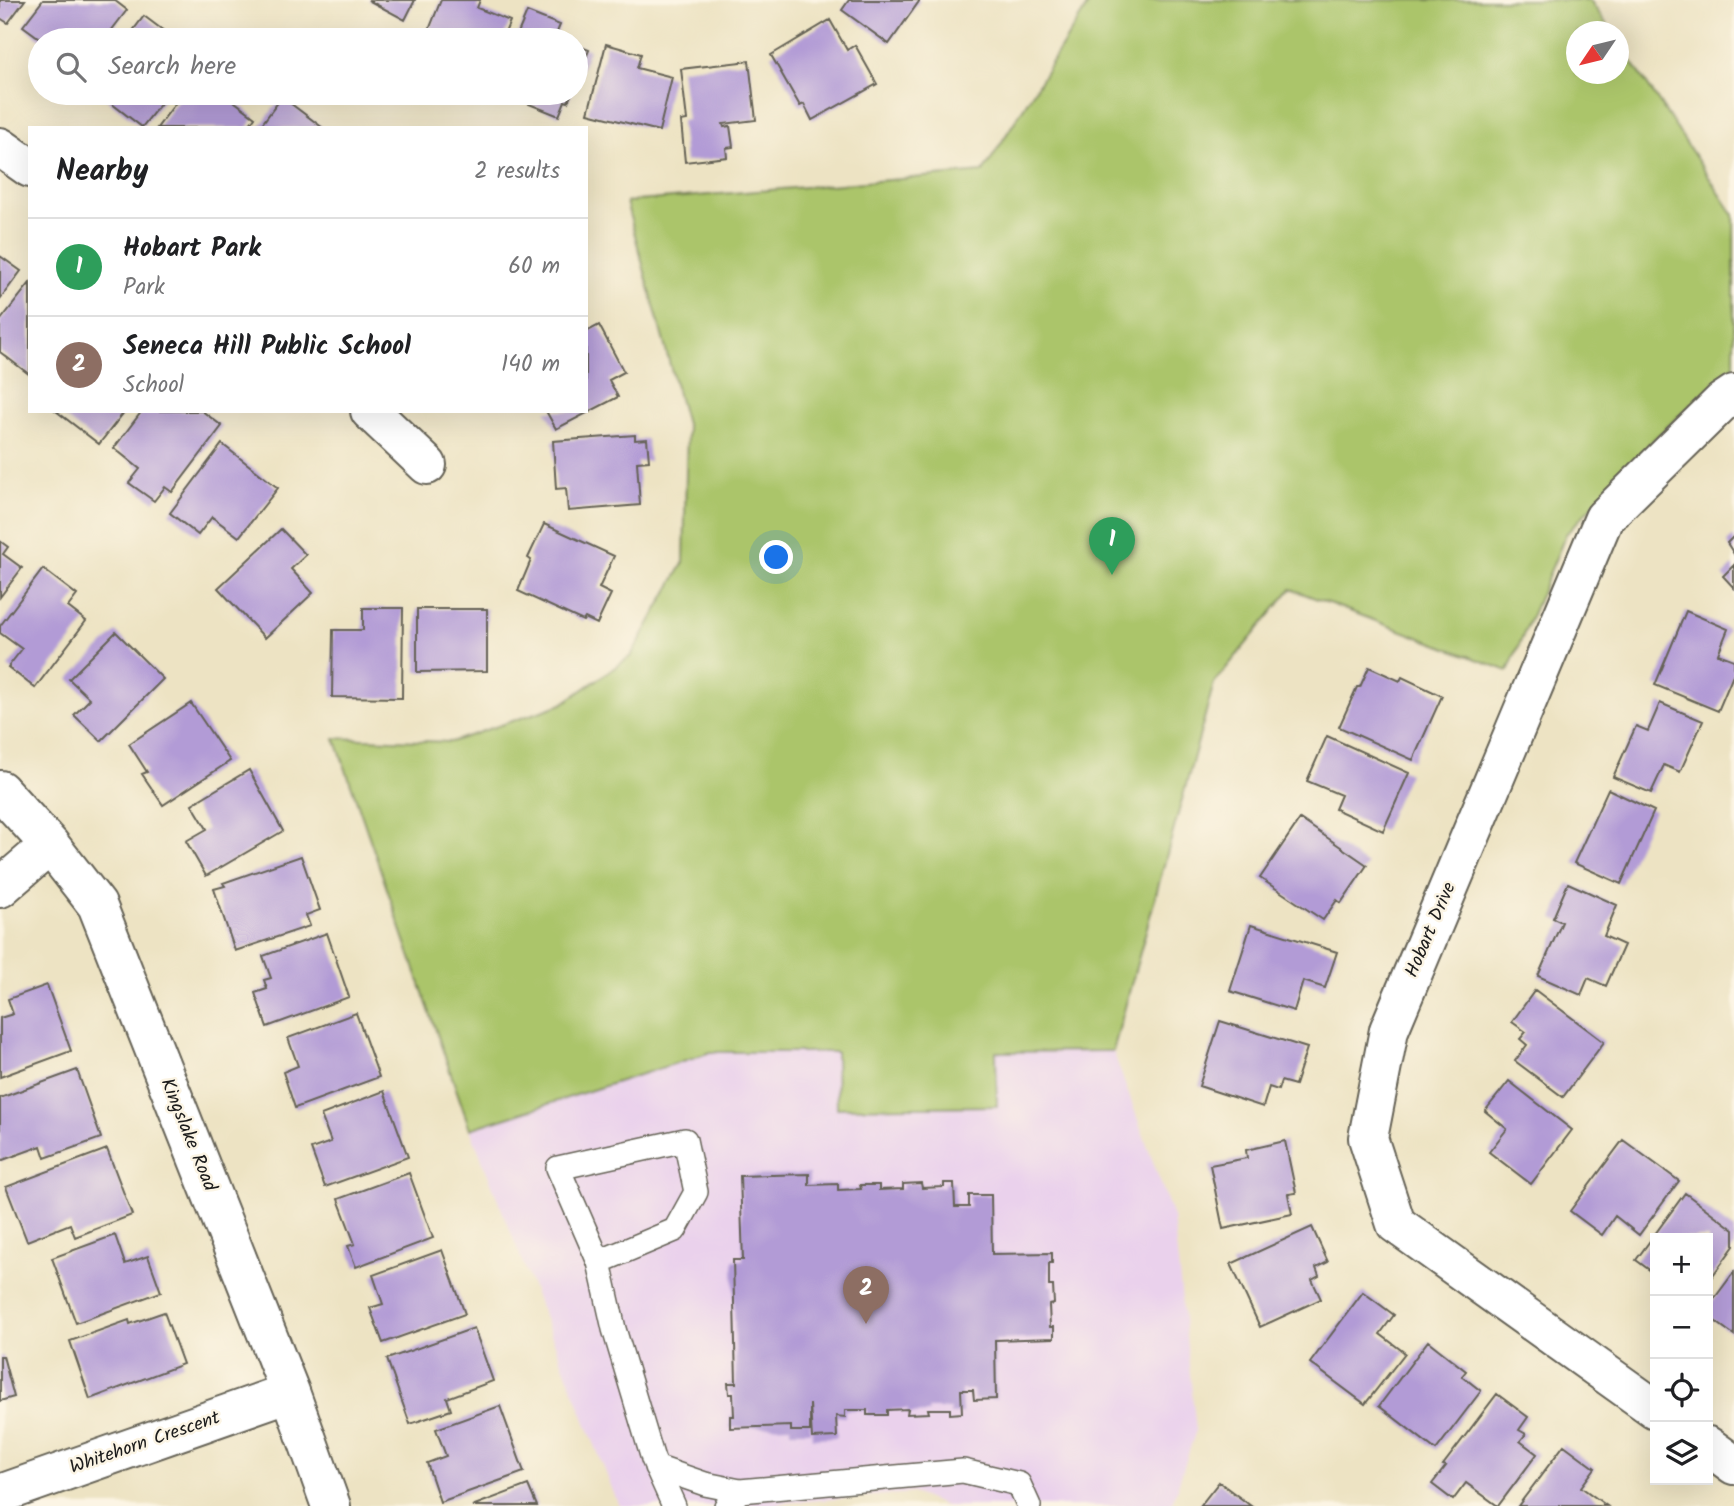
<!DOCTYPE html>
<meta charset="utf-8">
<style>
body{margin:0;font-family:Kalam,sans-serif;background:#f6f6f6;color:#202124}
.controls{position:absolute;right:21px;bottom:21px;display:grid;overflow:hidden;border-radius:0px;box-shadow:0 7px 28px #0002}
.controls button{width:63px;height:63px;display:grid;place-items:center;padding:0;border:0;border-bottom:2px solid #e0e0e0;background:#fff;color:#202124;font:35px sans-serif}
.compass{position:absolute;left:1566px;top:21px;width:63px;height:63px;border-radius:50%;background:#fff;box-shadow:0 7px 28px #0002;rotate:235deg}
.you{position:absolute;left:777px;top:558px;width:24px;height:24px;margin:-18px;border:5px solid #fff;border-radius:50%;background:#1a73e8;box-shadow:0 0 0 10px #1a73e833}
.badge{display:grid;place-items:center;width:46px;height:46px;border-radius:50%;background:#1a73e8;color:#fff;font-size:23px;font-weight:700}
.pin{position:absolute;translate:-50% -58px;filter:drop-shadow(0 2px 4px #0008)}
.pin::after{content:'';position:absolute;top:37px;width:24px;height:21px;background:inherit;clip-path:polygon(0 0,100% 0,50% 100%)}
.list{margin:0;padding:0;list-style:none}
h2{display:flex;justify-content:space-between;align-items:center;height:91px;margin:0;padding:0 28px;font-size:30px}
h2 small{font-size:23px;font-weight:400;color:#757577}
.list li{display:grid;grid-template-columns:46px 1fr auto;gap:21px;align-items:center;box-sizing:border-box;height:98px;padding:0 28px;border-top:2px solid #e0e0e0}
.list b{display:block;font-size:26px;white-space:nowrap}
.list p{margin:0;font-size:23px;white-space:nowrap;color:#757577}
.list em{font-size:23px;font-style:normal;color:#757577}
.icon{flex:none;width:38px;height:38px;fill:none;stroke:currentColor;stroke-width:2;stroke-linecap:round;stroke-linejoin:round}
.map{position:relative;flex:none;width:1734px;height:1506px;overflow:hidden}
.search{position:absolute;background:#fff;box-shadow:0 7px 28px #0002;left:28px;top:28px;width:560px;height:77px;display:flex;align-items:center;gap:18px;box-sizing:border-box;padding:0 24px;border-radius:38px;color:#757577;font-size:26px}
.panel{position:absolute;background:#fff;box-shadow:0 7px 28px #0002;left:28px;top:126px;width:560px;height:287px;border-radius:0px}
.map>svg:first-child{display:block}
</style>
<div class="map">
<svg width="1734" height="1506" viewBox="0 0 1734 1506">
<rect width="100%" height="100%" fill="#fcf5e5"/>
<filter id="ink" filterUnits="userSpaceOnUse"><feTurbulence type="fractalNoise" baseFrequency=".0143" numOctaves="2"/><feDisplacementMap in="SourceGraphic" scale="14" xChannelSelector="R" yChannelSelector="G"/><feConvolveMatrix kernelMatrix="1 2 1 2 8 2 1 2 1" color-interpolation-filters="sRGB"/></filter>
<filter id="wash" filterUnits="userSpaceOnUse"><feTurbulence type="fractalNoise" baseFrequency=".00686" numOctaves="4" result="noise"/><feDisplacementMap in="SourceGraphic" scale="28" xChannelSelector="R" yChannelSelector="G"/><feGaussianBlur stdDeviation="1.57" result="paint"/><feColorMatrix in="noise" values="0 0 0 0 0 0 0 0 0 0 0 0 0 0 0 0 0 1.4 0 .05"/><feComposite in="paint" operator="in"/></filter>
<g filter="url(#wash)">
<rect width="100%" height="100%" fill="#ede3c3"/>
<path fill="#ead1ec" d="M 1113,1051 L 1173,1217 L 1196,1430 L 1171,1506 L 945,1506 L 913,1493 L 782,1503 L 775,1506 L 619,1506 L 470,1129 L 711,1052 Z"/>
<path fill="#abc56b" stroke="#647044" stroke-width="2" d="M 1091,0 L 1590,0 L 1611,31 L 1576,32 L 1576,74 L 1618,74 L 1619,42 L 1734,215 L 1734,366 L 1654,439 L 1566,534 L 1508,671 L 1291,589 L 1214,683 L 1113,1051 L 996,1052 L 997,1106 L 837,1108 L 836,1052 L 711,1052 L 470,1129 L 335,738 L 451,742 L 562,704 L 631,656 L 684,562 L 687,428 L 626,202 L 983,172 Z"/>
<g id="blocks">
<path fill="#b29bd6" d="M 0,0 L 25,0 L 8,23 L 0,18 Z
M 43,0 L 114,0 L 127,10 L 104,40 L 42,40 L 23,26 Z
M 368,0 L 415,0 L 405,20 Z
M 441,0 L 480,0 L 477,8 L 510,21 L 502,40 L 425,40 Z
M 849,0 L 920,0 L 889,44 L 842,10 Z
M 527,12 L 560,25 L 555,37 L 562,40 L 515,40 Z
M 144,16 L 176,40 L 126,40 Z
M 830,20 L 847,50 L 855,45 L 877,84 L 812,120 L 804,104 L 800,106 L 771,55 Z
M 606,44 L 641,54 L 637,68 L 672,77 L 659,131 L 588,113 Z
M 576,45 L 589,50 L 576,83 Z
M 749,61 L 756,120 L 723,124 L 724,127 L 730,126 L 733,147 L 726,148 L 727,157 L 685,162 L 681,121 L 687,120 L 681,69 Z
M 98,93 L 169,93 L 142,127 Z
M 183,93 L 223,93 L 255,117 L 247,128 L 157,128 Z
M 534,93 L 572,93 L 568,102 L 565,101 L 559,116 L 529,104 Z
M 282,97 L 323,128 L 259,128 Z
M 0,256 L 21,271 L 0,299 Z
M 30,283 L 30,375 L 0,352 L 0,321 Z
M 599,325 L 624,372 L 609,380 L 618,397 L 556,429 L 546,411 L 586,411 L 586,332 Z
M 56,411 L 125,411 L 99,444 Z
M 142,411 L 202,411 L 222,426 L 172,492 L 165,487 L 154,501 L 129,483 L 140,469 L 114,448 Z
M 635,435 L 635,440 L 647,439 L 649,461 L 637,462 L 640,505 L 568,511 L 566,488 L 556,489 L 553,441 Z
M 222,444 L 278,488 L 239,537 L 212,517 L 198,535 L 170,513 Z
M 544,524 L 614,556 L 599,588 L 611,594 L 597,624 L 585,618 L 583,621 L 518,591 L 531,560 L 528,558 Z
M 281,529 L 306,555 L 291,569 L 313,593 L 265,638 L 218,588 Z
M 1734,536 L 1734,554 L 1727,543 Z
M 0,541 L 8,547 L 3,554 L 22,568 L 0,597 Z
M 1734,565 L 1734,588 L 1723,576 Z
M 43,569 L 77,595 L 68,607 L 86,621 L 35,688 L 8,667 L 22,649 L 0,633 L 0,626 Z
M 363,608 L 403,608 L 402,698 L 332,697 L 333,630 L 363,630 Z
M 417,609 L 487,609 L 487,671 L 417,672 Z
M 1686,611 L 1728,629 L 1718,654 L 1734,660 L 1734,673 L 1718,711 L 1655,685 Z
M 116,632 L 163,679 L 101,741 L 74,715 L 90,699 L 69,679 Z
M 1369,667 L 1400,681 L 1402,677 L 1442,696 L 1413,760 L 1339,727 L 1357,687 L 1360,687 Z
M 191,703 L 230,761 L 163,805 L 142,774 L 147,772 L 129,744 Z
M 1660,703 L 1703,721 L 1680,772 L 1664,765 L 1651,793 L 1613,777 L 1636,726 L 1648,731 Z
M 1327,736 L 1409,773 L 1383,831 L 1335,809 L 1341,795 L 1307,781 Z
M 249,770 L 283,831 L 206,876 L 186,841 L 207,829 L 192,804 Z
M 1608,789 L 1654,811 L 1621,884 L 1574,863 Z
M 1300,819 L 1367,865 L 1341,903 L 1337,900 L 1323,920 L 1260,878 Z
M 301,856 L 320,910 L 306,915 L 310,926 L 235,951 L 214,889 L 225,886 L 223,883 Z
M 1568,883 L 1617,905 L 1604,936 L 1624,945 L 1606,986 L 1588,978 L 1581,995 L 1538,976 L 1562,922 L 1553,918 Z
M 1251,925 L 1337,952 L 1325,988 L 1303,981 L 1294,1011 L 1230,991 Z
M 327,933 L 349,997 L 267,1027 L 255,993 L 267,989 L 264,980 L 271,978 L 263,956 Z
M 47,985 L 71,1051 L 0,1077 L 0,1018 L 13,1014 L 8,999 Z
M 1535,990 L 1604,1042 L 1563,1097 L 1515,1061 L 1527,1045 L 1520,1039 L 1526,1032 L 1512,1022 Z
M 356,1013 L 379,1077 L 295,1108 L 283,1072 L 298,1066 L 288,1038 Z
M 1220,1021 L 1307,1048 L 1295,1085 L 1281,1081 L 1278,1090 L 1269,1087 L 1263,1107 L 1199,1086 Z
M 77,1070 L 101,1138 L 45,1158 L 41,1146 L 0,1161 L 0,1098 Z
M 1509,1081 L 1572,1130 L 1531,1184 L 1489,1152 L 1507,1129 L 1485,1111 Z
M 384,1091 L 408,1157 L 325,1187 L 311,1149 L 331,1142 L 321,1115 Z
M 1623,1140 L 1679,1181 L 1639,1235 L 1615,1216 L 1602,1235 L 1570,1211 Z
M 1285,1141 L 1296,1193 L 1288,1194 L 1292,1214 L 1223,1229 L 1210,1165 L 1247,1158 L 1246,1150 Z
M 107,1149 L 132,1215 L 75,1237 L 70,1224 L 27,1241 L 6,1187 Z
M 409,1173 L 433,1238 L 356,1267 L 348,1246 L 355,1244 L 338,1199 Z
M 809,1174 L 809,1185 L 838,1184 L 838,1190 L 861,1189 L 860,1185 L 879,1185 L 879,1190 L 903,1189 L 903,1184 L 921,1183 L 922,1188 L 944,1187 L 944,1183 L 954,1183 L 955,1207 L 969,1207 L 969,1195 L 991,1195 L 992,1254 L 1052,1253 L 1052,1263 L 1049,1263 L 1049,1286 L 1053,1286 L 1054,1304 L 1049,1305 L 1050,1327 L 1054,1327 L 1054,1338 L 995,1340 L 996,1399 L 974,1400 L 973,1390 L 961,1390 L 962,1413 L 950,1414 L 950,1409 L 928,1409 L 929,1413 L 907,1414 L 908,1409 L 887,1410 L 887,1415 L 867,1415 L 867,1410 L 845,1410 L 845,1417 L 836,1416 L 837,1437 L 812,1438 L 810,1404 L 810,1431 L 791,1431 L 791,1426 L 730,1428 L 730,1416 L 734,1416 L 733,1394 L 729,1394 L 728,1383 L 736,1383 L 733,1260 L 743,1260 L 740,1176 Z
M 1685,1193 L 1734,1230 L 1734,1246 L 1708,1282 L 1708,1238 L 1655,1238 L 1655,1274 L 1636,1260 Z
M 1312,1227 L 1328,1262 L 1316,1268 L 1319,1276 L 1312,1280 L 1321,1299 L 1260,1327 L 1231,1264 Z
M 115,1235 L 125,1264 L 148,1256 L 161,1292 L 76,1323 L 52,1258 Z
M 442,1250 L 465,1314 L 383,1343 L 370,1308 L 383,1304 L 373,1275 Z
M 1734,1272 L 1734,1335 L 1708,1316 L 1708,1307 Z
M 1363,1292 L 1394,1315 L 1380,1334 L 1405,1353 L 1365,1404 L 1310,1363 Z
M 164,1312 L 183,1364 L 90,1399 L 70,1341 L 129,1320 L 130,1324 Z
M 474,1328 L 493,1381 L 447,1398 L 451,1410 L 410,1424 L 387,1359 Z
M 1428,1341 L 1466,1371 L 1462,1376 L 1481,1391 L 1436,1450 L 1379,1406 Z
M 0,1356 L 3,1356 L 14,1397 L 0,1401 Z
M 1497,1394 L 1528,1417 L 1519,1430 L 1526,1434 L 1520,1441 L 1537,1454 L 1498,1506 L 1466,1483 L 1453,1500 L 1432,1484 L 1446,1466 L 1443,1465 Z
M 500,1406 L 524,1472 L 440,1502 L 427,1463 L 446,1456 L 436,1429 Z
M 1564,1445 L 1595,1468 L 1581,1487 L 1607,1506 L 1518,1506 Z
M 1219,1482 L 1251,1506 L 1200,1506 Z
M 528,1485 L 537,1506 L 472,1506 Z"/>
</g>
</g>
<g filter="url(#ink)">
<use href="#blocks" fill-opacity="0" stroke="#656256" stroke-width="2"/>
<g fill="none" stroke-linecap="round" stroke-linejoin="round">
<g stroke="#656256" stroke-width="26">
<path id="service" d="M 599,1262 L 675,1230 L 696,1192 L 685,1140 L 558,1168 L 599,1262 L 614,1329 L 653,1459 L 674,1506
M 656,1467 L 705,1484 L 740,1491
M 726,1506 L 740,1491 L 963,1471 L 1019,1484 L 1029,1506"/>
</g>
<g stroke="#656256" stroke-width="42">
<path id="minor" d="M 0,147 L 30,168
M 370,411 L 427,465
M 0,790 L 50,845 L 97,905 L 290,1392 L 331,1506
M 0,888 L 50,845
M 1655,1409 L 1396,1224 L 1368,1138 L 1389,1030 L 1604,518 L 1722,402 L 1734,394
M 1708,1446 L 1734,1465
M 0,1494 L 290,1392"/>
</g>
<use href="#service" stroke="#fff" stroke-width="23"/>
<use href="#minor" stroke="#fff" stroke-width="38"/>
</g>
</g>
<g text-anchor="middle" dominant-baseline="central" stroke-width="5" stroke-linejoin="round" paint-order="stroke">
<g font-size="19" fill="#1c1c1c" stroke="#fcf5e5">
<text transform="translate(1431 930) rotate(-67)">Hobart Drive</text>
<text transform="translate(188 1135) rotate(68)">Kingslake Road</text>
<text transform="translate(145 1443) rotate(-19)">Whitehorn Crescent</text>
</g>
</g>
</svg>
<div class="controls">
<button>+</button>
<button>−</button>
<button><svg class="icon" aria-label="locate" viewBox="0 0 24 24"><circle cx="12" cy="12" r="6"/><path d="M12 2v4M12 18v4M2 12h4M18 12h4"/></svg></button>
<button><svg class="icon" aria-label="layers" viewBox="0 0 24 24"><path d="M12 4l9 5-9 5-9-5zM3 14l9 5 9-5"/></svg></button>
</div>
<svg class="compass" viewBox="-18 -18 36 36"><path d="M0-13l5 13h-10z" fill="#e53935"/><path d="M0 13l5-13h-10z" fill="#757577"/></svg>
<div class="you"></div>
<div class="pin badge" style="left:1112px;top:575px;background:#2e9e5b">1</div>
<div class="pin badge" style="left:866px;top:1324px;background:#8d6e63">2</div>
<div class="search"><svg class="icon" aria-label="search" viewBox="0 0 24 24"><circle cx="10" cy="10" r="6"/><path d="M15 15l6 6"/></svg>Search here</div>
<section class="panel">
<h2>Nearby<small>2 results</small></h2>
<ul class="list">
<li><span class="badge" style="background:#2e9e5b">1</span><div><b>Hobart Park</b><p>Park</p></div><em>60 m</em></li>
<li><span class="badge" style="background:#8d6e63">2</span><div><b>Seneca Hill Public School</b><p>School</p></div><em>140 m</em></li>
</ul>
</section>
</div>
